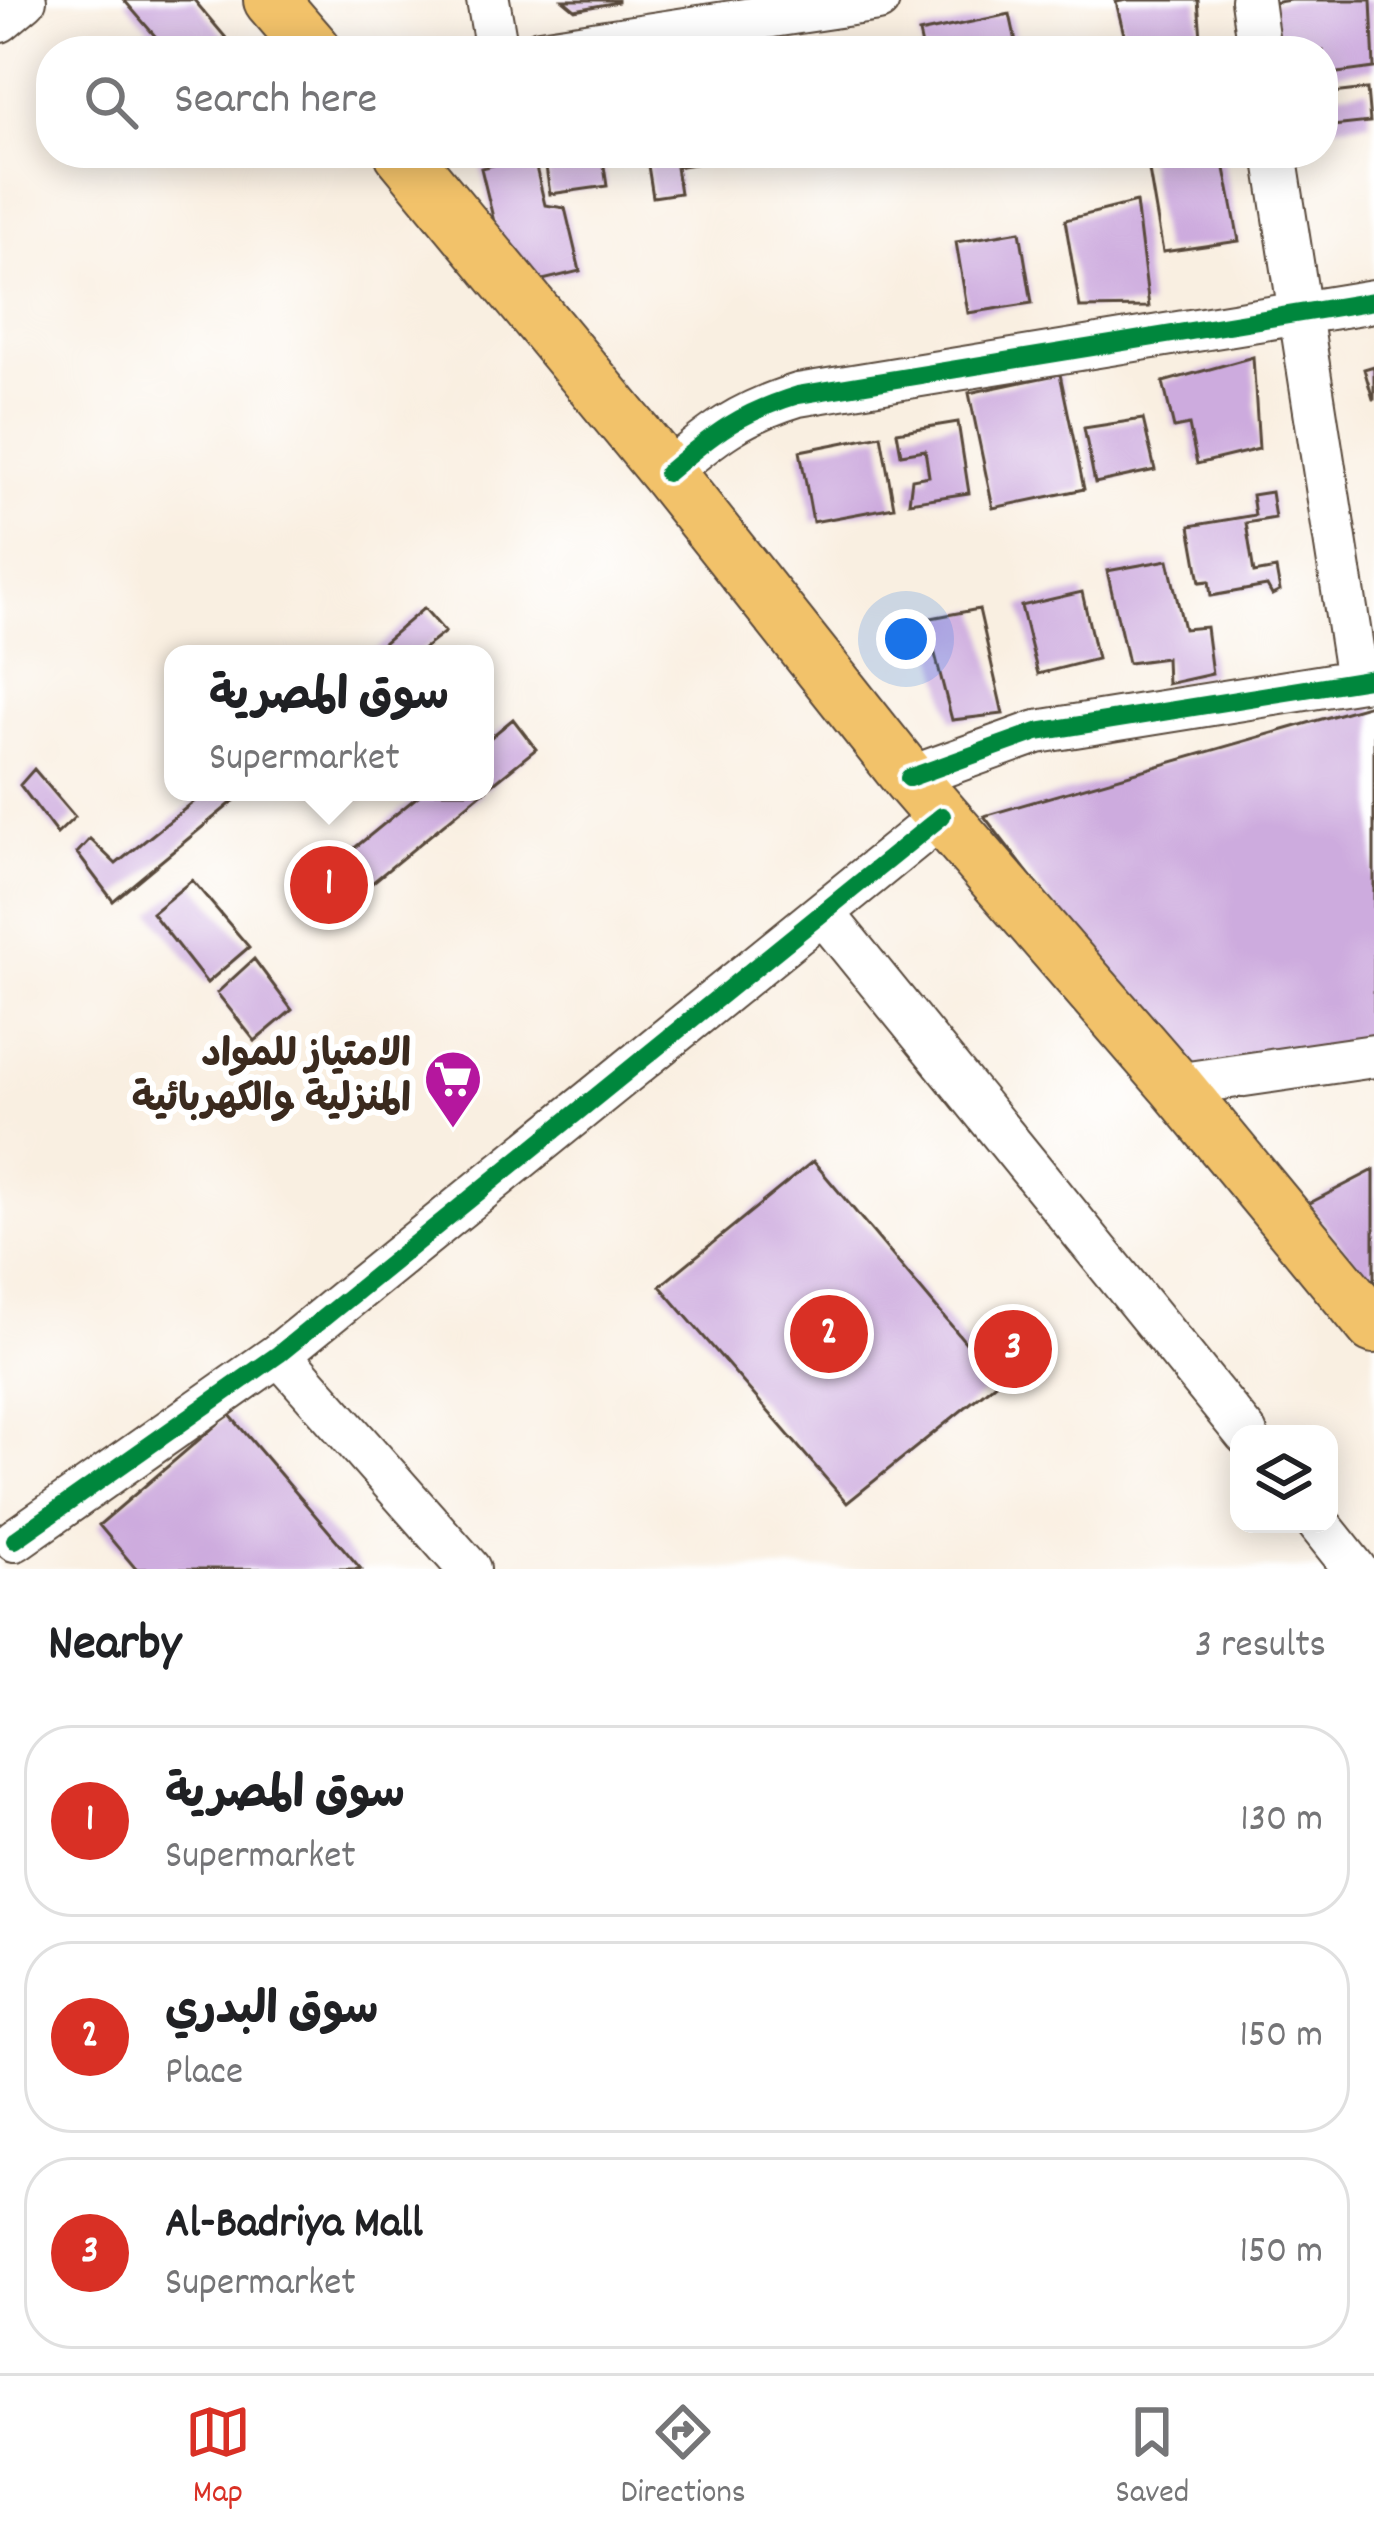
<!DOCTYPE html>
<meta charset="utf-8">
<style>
body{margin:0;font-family:Dekko,"Playpen Sans Arabic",sans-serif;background:#f2f2f2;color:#202124}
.controls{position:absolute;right:36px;bottom:36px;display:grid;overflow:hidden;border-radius:24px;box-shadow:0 6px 30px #0003}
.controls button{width:108px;height:108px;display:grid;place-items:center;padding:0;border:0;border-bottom:3px solid #e0e0e0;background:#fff;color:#202124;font:60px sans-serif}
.you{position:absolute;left:906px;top:639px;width:42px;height:42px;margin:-30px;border:9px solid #fff;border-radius:50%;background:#1a73e8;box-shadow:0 0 0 18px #1a73e833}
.badge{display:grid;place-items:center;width:78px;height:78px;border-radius:50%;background:#d93025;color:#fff;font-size:39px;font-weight:700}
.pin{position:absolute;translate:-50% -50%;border:6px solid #fff;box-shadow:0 3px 12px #0006}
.popup{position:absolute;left:164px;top:645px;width:330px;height:156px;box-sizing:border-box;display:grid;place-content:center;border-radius:24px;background:#fff;filter:drop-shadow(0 3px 9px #0005);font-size:39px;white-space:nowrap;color:#757577}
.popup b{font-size:45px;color:#202124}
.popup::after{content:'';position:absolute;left:50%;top:100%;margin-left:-24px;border:24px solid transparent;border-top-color:#fff}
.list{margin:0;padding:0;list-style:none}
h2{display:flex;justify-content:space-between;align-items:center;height:156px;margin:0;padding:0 48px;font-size:51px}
h2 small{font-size:39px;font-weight:400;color:#757577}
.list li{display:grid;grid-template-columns:78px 1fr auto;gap:36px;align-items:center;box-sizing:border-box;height:192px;margin:0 24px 24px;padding:0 24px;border:3px solid #e0e0e0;border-radius:48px}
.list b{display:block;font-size:45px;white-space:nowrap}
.list p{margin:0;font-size:39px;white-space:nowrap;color:#757577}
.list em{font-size:39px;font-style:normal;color:#757577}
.icon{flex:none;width:66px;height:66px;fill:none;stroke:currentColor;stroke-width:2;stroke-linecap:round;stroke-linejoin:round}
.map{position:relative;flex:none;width:1374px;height:1569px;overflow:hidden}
.search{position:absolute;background:#fff;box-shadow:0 6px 30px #0003;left:36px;right:36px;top:36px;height:132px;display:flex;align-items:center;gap:30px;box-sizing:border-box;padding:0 42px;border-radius:48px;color:#757577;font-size:45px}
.sheet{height:804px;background:#fff}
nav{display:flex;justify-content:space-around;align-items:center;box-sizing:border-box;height:168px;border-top:3px solid #e0e0e0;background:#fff;font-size:33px;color:#757577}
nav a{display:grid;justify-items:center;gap:6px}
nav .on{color:#d93025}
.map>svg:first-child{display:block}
</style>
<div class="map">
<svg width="1374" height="1569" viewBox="0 0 1374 1569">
<rect width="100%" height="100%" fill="#fff"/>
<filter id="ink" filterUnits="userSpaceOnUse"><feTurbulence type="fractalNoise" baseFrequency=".00833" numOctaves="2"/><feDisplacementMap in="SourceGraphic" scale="24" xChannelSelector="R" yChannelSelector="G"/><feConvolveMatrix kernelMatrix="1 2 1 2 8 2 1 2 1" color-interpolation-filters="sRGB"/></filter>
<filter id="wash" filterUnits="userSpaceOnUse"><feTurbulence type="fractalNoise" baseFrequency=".004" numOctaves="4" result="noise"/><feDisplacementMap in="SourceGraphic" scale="48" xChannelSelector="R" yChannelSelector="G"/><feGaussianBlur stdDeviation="2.7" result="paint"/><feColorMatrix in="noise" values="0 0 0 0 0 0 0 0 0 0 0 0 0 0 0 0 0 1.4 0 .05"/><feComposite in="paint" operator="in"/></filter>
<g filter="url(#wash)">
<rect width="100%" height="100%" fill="#f9efe1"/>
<g id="blocks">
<path fill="#cdabde" d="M 124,0 L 194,0 L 237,51 L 168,51 Z
M 563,0 L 618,0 L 618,2 L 575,10 Z
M 1128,0 L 1198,0 L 1202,51 L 1128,51 L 1116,2 Z
M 1290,0 L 1371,0 L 1374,68 L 1323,75 L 1323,51 L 1279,51 L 1272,3 Z
M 1010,14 L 1018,51 L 923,51 L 919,33 Z
M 1367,89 L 1370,122 L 1323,127 L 1323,94 Z
M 544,153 L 602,153 L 607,186 L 550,194 Z
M 646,153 L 705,153 L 706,162 L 676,167 L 680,193 L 653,197 Z
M 1146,153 L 1222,153 L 1239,241 L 1163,252 Z
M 533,155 L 545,205 L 565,208 L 580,271 L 510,288 L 481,168 Z
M 1136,202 L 1149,307 L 1080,308 L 1065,220 Z
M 1020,231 L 1032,303 L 968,313 L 956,242 Z
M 1253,357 L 1259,449 L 1197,464 L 1189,425 L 1174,428 L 1163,382 Z
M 1374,366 L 1374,399 L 1373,399 L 1364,369 Z
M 1060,374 L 1084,489 L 993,508 L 969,393 Z
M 1143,419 L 1155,470 L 1095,483 L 1084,428 Z
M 958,422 L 969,493 L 909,502 L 912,479 L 929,476 L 925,450 L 901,454 L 897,432 Z
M 881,435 L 894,507 L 813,522 L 800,451 Z
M 1271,492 L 1275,518 L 1246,523 L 1254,573 L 1276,569 L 1280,591 L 1272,595 L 1267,586 L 1211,596 L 1209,581 L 1200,582 L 1190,526 L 1255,515 L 1252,495 Z
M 1168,560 L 1184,629 L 1206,627 L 1212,674 L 1167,684 L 1166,658 L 1128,663 L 1107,571 Z
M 1082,592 L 1097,659 L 1038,674 L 1021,606 Z
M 424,608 L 445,632 L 417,654 L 370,654 Z
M 979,609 L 1003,714 L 952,720 L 926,619 Z
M 1374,704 L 1374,1047 L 1180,1070 L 984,816 Z
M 513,719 L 536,749 L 485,790 L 485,742 Z
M 34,769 L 75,817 L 57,834 L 20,785 Z
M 206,792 L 228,792 L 235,800 L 113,901 L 77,853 L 90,839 L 116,864 Z
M 423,792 L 483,792 L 333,915 L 308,886 Z
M 192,880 L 249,947 L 207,983 L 152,913 Z
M 254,959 L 292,1010 L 255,1041 L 217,993 Z
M 813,1161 L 998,1381 L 847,1503 L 660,1286 Z
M 1374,1170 L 1374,1286 L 1308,1204 Z
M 229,1414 L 361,1569 L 136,1569 L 99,1525 Z"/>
</g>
</g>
<g filter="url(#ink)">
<use href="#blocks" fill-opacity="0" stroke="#58483b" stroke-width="3"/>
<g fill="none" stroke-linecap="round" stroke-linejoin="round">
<g stroke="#58483b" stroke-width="46">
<path id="minor" d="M 488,0 L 497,51
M 1252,0 L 1259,51
M 0,21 L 25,0
M 540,51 L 878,0
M 1275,153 L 1357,680
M 667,473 C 713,434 739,413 798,395 L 1374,301
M 909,778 L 1037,732 L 1374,678
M 823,913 L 1246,1434
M 1175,1085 L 1374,1056
M 279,1354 L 469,1569
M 1319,1524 L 1355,1569
M 15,1540 L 279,1354 L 942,816"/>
</g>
<g stroke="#58483b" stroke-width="58">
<path id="major" d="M 271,0 L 315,51
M 402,153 L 667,473 L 909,778 L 1175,1085 L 1374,1326"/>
</g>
<use href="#minor" stroke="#fff" stroke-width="42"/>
<use href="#major" stroke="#f2c26a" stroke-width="54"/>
<g stroke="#fff" stroke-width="26">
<path id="cycleway" d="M 667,473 C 713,434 739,413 798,395 L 1374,301
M 909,778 L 1037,732 L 1374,678
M 15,1540 L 279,1354 L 942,816"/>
</g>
<use href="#cycleway" stroke="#00873e" stroke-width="18"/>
</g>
</g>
<defs>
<g id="supermarket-pin" transform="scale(3)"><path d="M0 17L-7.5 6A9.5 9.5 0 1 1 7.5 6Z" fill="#b5179e" stroke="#fff"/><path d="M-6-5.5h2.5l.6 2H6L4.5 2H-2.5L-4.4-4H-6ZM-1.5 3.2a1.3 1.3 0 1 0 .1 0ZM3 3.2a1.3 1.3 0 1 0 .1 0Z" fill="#fff"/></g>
</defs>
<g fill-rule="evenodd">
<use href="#supermarket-pin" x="453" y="1079"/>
</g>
<g text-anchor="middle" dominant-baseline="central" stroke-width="12" stroke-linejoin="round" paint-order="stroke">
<g font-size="39" font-weight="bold" fill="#3b2a1e" stroke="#fff" text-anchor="end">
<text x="411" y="1057">الامتياز للمواد<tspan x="411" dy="45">المنزلية والكهربائية</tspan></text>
</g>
</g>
</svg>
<div class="controls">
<button><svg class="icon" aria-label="layers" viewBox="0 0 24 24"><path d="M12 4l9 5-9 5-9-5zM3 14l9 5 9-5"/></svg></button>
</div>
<div class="you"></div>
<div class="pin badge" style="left:329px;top:885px">1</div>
<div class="popup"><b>سوق المصرية</b>Supermarket</div>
<div class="pin badge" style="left:829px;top:1334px">2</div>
<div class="pin badge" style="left:1013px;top:1349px">3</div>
<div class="search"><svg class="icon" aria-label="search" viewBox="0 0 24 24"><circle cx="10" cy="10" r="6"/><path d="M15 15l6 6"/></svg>Search here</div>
</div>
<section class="sheet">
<h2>Nearby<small>3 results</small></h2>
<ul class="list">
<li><span class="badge">1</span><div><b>سوق المصرية</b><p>Supermarket</p></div><em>130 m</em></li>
<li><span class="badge">2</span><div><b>سوق البدري</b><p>Place</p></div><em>150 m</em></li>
<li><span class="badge">3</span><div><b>Al-Badriya Mall</b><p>Supermarket</p></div><em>150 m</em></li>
</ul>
</section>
<nav>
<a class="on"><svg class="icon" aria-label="map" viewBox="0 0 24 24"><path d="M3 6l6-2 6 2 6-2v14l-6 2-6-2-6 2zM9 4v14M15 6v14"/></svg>Map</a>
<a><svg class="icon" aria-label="directions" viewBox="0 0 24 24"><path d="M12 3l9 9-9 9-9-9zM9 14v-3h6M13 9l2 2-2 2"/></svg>Directions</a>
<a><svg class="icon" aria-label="saved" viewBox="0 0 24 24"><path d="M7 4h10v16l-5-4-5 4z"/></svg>Saved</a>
</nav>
